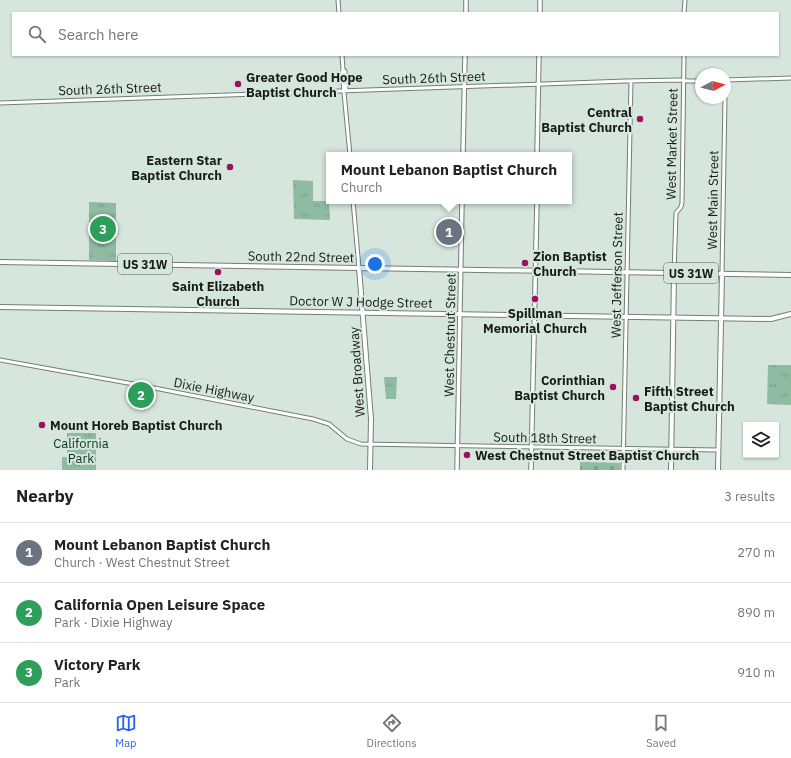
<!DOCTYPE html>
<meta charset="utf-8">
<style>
body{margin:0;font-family:"IBM Plex Sans",sans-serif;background:#f2f2f2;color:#222}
.controls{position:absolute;right:12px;bottom:12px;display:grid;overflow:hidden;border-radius:0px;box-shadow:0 1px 3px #0004}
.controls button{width:36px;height:36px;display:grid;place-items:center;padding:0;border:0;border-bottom:1px solid #e0e0e0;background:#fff;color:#222;font:20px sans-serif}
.compass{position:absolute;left:695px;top:68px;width:36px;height:36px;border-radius:50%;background:#fff;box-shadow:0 1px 3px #0004;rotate:83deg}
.you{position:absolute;left:375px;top:264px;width:14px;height:14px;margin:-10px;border:3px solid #fff;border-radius:50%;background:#1a73e8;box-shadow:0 0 0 6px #1a73e833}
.badge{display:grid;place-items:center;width:26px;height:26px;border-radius:50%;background:#2563eb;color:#fff;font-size:13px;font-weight:700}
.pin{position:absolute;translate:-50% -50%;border:2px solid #fff;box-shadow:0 1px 4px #0006}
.popup{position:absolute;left:326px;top:152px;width:246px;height:52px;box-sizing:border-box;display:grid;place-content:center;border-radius:0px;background:#fff;filter:drop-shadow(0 1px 3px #0005);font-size:13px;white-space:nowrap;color:#767676}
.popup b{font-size:15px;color:#222}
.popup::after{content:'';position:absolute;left:50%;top:100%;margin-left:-8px;border:8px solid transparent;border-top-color:#fff}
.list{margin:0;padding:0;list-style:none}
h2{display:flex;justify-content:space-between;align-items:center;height:52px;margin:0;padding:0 16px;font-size:17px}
h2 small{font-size:13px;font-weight:400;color:#767676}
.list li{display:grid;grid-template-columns:26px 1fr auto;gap:12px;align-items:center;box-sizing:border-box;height:60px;padding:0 16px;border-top:1px solid #e0e0e0}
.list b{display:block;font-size:15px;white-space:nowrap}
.list p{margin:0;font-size:13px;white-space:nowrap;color:#767676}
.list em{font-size:13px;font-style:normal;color:#767676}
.icon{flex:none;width:22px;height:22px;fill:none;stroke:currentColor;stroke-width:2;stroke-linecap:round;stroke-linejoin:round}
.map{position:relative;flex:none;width:791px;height:470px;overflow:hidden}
.search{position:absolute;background:#fff;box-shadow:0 1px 3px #0004;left:12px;right:12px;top:12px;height:44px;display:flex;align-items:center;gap:10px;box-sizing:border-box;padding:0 14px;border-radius:0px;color:#767676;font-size:15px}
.sheet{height:232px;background:#fff}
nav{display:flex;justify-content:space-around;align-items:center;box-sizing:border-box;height:56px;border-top:1px solid #e0e0e0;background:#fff;font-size:11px;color:#767676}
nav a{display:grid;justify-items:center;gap:2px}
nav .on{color:#2563eb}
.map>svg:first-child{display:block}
</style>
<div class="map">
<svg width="791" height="470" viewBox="0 0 791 470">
<defs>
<pattern id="grass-tufts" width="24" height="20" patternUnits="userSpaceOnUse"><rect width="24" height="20" fill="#8ebba1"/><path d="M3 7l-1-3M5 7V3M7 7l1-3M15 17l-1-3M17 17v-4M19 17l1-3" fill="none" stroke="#7aa08a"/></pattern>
<pattern id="cemetery-stones" width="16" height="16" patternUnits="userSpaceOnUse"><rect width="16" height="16" fill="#8ebba1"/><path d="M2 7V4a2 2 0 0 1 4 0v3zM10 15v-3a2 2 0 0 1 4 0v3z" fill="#7aa08a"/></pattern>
</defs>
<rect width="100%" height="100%" fill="#d6e6dc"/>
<path fill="url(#grass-tufts)" d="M 293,180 L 313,181 L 313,201 L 329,201 L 330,220 L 294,219 Z
M 89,202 L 116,203 L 116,261 L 89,260 Z
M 768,365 L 791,365 L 791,405 L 767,404 Z
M 384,377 L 397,377 L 396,399 L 386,399 Z
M 135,387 L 147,389 L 147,402 L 135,401 Z
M 67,433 L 96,433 L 96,470 L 62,470 L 62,457 L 67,457 Z"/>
<path fill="url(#cemetery-stones)" d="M 580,462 L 620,463 L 620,470 L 580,470 Z"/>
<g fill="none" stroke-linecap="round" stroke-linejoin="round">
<g stroke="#717f77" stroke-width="5">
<path id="tertiary" d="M 338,0 L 339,13
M 684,13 L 685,0
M 342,55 L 343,70 L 342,72 L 350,155
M 343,70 L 345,71 L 346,89 L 345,91
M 725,80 L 791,78
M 0,103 L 626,81 L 680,80 L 688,81 L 701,81
M 353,201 L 359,268
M 674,273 L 676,213 L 681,207 L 682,203 L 684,55
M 722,273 L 725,98
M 0,360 L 139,385 L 313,419 L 329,424 L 347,439 L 361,444 L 718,450
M 623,470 L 631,81"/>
</g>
<g stroke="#717f77" stroke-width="5.5">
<path id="secondary" d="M 466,13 L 466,0
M 540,13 L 540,0
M 463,155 L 465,55
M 537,155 L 539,55
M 457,470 L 462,201
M 531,470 L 537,201"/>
</g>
<g stroke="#717f77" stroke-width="6">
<path id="primary" d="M 0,262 L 791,275
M 359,268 L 371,419 L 370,470
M 0,307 L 771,319 L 791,314
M 671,470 L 674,273
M 718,470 L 722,273"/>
</g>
<use href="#tertiary" stroke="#fff" stroke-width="3"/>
<use href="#secondary" stroke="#fff" stroke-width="3.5"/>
<use href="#primary" stroke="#fff" stroke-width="4"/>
</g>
<g fill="#9c105e" stroke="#d6e6dc" stroke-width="1.5">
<circle cx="238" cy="84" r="4"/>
<circle cx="640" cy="119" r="4"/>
<circle cx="230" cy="167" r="4"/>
<circle cx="525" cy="263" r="4"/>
<circle cx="218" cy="272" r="4"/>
<circle cx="535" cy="299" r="4"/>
<circle cx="613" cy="387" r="4"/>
<circle cx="636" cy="398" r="4"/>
<circle cx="42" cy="425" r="4"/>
<circle cx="467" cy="455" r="4"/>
</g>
<g text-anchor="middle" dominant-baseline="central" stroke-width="4" stroke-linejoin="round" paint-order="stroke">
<g fill="#d6e6dc" stroke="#505953" stroke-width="1">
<rect x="118" y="254" width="54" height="20" rx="3"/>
<rect x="664" y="263" width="54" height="20" rx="3"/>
</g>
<g font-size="12" font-weight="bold" fill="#161c18">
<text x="145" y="264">US 31W</text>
<text x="691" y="273">US 31W</text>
</g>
<g font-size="13" font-weight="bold" fill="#161c18" stroke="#d6e6dc" text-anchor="start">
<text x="246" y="77">Greater Good Hope<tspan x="246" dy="15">Baptist Church</tspan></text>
<text x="632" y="112" text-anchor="end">Central<tspan x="632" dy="15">Baptist Church</tspan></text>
<text x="222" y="160" text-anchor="end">Eastern Star<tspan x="222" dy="15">Baptist Church</tspan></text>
<text x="533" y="256">Zion Baptist<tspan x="533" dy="15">Church</tspan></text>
<text x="218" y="286" text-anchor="middle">Saint Elizabeth<tspan x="218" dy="15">Church</tspan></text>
<text x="535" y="313" text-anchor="middle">Spillman<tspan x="535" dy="15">Memorial Church</tspan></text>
<text x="605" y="380" text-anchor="end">Corinthian<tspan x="605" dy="15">Baptist Church</tspan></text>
<text x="644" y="391">Fifth Street<tspan x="644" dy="15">Baptist Church</tspan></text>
<text x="50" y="425">Mount Horeb Baptist Church</text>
<text x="475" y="455">West Chestnut Street Baptist Church</text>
</g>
<g font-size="13" fill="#161c18" stroke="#d6e6dc">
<text transform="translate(434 78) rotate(-2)">South 26th Street</text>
<text transform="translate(110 89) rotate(-2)">South 26th Street</text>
<text transform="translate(672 144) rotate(-89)">West Market Street</text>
<text transform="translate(713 200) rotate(-89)">West Main Street</text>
<text transform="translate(301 257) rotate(1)">South 22nd Street</text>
<text transform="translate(617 275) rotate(-89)">West Jefferson Street</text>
<text transform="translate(361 302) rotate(1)">Doctor W J Hodge Street</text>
<text transform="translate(450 335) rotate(-89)">West Chestnut Street</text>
<text transform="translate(357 372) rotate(-94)">West Broadway</text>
<text transform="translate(214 390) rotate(11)">Dixie Highway</text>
<text transform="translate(545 438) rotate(1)">South 18th Street</text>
</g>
<g font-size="13" fill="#073722" stroke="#d6e6dc">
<text x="81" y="443">California<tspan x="81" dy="15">Park</tspan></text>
</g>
</g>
</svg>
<div class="controls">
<button><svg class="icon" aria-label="layers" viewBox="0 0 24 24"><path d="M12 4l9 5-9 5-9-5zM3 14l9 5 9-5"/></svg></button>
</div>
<svg class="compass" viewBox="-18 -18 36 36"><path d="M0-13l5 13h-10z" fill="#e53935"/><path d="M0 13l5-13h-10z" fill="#767676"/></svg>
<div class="you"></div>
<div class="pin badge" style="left:449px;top:232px;background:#6b7280">1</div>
<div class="popup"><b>Mount Lebanon Baptist Church</b>Church</div>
<div class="pin badge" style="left:141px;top:395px;background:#2e9e5b">2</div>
<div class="pin badge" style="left:103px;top:229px;background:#2e9e5b">3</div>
<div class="search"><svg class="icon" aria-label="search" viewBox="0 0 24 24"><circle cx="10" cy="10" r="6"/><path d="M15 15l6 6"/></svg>Search here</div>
</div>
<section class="sheet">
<h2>Nearby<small>3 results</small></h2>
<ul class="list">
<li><span class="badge" style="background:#6b7280">1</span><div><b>Mount Lebanon Baptist Church</b><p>Church · West Chestnut Street</p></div><em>270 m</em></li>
<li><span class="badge" style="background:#2e9e5b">2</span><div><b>California Open Leisure Space</b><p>Park · Dixie Highway</p></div><em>890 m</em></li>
<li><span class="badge" style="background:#2e9e5b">3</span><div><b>Victory Park</b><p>Park</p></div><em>910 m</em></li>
</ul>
</section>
<nav>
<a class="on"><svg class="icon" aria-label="map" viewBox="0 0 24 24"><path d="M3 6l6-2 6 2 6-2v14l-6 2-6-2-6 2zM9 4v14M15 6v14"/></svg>Map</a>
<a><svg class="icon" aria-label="directions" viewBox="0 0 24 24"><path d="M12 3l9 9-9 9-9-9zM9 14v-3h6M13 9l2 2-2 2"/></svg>Directions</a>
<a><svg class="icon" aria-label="saved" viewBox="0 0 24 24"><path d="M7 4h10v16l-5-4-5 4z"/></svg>Saved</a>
</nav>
